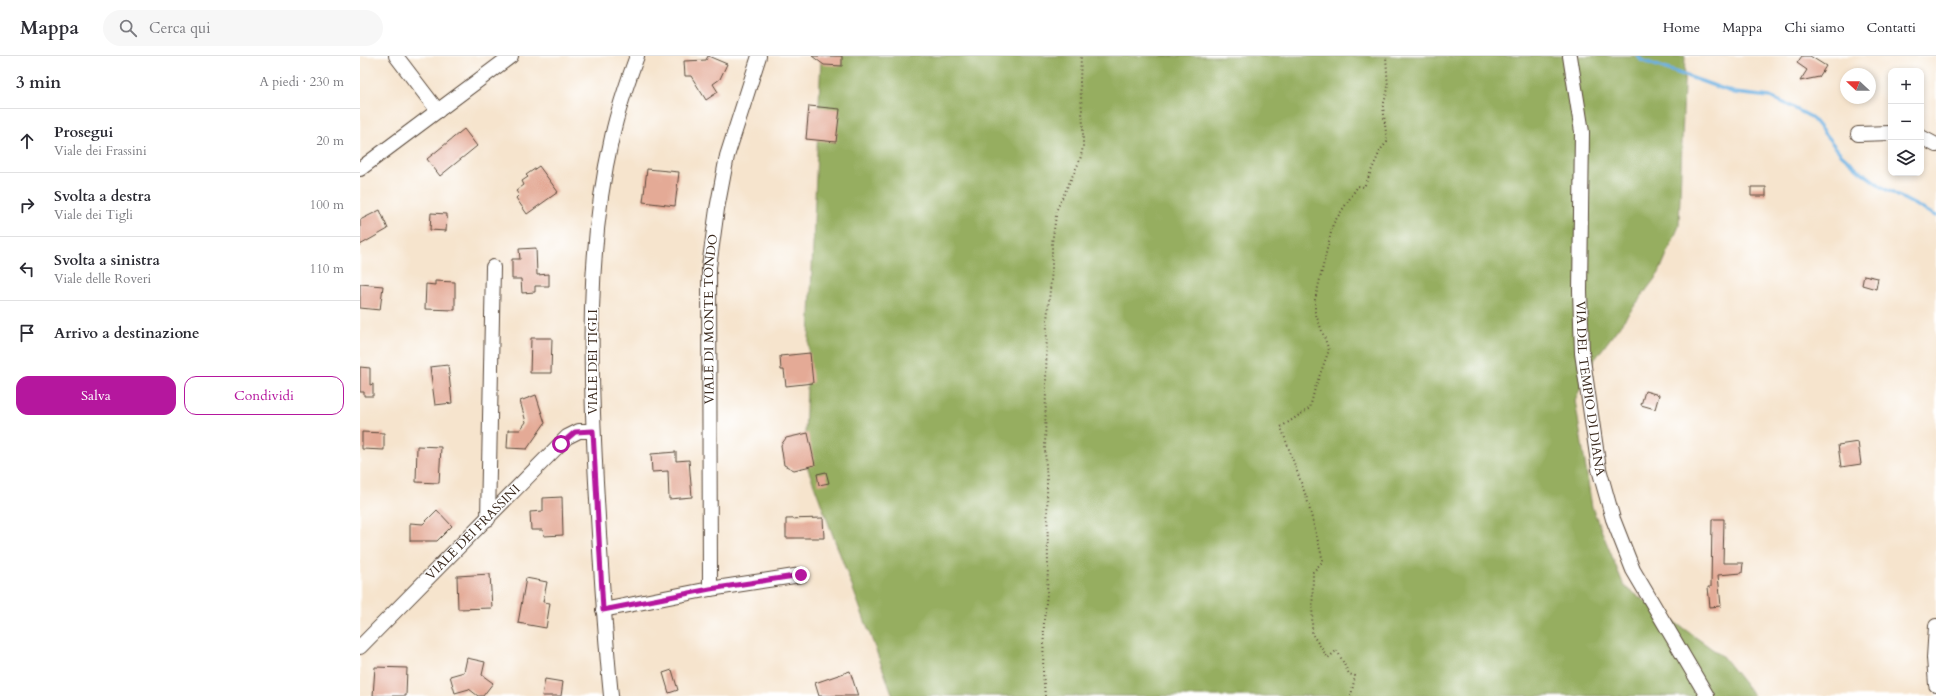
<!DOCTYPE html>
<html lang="it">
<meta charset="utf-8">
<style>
body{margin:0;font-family:Cardo,serif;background:#f7f7f7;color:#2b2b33}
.controls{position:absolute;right:12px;top:12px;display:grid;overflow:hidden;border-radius:8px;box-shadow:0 2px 6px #0003}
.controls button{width:36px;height:36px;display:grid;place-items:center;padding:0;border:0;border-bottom:1px solid #e1e1e2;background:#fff;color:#2b2b33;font:20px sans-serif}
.compass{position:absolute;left:1480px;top:12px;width:36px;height:36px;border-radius:50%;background:#fff;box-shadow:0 2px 6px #0003;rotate:292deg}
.stop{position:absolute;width:12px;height:12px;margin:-9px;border:3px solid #b5179e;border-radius:50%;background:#fff}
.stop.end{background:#b5179e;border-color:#fff;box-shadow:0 1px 4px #0008}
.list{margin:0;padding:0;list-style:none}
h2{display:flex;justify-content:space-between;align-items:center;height:52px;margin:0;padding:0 16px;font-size:17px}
h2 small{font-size:13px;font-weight:400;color:#7c7c81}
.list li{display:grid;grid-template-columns:26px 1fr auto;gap:12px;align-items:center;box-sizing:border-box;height:64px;padding:0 16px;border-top:1px solid #e1e1e2}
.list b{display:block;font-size:15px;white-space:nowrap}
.list p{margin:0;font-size:13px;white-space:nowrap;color:#7c7c81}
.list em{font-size:13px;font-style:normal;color:#7c7c81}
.actions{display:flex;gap:8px;padding:12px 16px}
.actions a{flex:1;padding:9px 0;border:1px solid #b5179e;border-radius:12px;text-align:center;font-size:14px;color:#b5179e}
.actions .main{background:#b5179e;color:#fff}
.icon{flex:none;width:22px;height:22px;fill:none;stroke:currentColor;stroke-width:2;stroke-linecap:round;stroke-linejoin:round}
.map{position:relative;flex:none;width:1576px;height:640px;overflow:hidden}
header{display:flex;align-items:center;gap:24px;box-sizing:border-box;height:56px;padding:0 20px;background:#fff;border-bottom:1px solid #e1e1e2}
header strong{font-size:19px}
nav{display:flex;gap:22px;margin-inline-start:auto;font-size:14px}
.search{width:280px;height:36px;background:#f7f7f7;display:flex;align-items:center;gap:10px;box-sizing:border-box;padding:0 14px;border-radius:22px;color:#7c7c81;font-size:15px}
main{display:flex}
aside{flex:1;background:#fff}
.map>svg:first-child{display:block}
</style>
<header>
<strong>Mappa</strong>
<div class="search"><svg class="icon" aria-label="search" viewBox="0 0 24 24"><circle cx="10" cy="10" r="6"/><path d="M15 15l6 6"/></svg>Cerca qui</div>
<nav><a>Home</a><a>Mappa</a><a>Chi siamo</a><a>Contatti</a></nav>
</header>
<main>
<aside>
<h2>3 min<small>A piedi · 230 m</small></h2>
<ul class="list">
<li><svg class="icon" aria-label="ahead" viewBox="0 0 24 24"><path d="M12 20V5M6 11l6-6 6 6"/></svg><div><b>Prosegui</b><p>Viale dei Frassini</p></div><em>20 m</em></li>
<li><svg class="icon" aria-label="right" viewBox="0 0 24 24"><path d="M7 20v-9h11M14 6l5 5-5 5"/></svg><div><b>Svolta a destra</b><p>Viale dei Tigli</p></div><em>100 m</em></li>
<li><svg class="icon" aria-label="left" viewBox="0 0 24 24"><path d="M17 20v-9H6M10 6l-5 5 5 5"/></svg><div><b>Svolta a sinistra</b><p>Viale delle Roveri</p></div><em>110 m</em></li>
<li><svg class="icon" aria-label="arrive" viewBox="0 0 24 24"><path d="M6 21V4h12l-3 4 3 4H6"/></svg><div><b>Arrivo a destinazione</b></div></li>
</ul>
<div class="actions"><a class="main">Salva</a><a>Condividi</a></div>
</aside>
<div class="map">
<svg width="1576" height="640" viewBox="0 0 1576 640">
<rect width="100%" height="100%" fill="#fff"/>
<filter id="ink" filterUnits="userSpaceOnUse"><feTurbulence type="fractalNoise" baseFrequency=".025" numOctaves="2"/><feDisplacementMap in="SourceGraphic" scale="8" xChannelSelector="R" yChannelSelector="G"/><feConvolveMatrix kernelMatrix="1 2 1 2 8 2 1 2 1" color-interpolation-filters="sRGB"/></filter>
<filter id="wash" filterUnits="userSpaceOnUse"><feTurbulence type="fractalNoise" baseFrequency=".012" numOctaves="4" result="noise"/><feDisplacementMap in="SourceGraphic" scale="16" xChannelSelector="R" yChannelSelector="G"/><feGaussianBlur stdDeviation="0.9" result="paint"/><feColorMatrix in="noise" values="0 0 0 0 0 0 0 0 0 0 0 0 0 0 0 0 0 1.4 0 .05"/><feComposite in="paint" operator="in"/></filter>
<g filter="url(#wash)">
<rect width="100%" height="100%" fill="#f6e4cd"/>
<path fill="#96ae60" stroke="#686c3f" d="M 461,0 L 1325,0 L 1319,170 L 1299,217 L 1232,307 L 1215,344 L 1232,451 L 1264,530 L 1362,600 L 1394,640 L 533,640 L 444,402 Z"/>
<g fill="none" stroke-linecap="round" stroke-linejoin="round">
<path stroke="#6cb1e2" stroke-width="3.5" d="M 1278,0 L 1281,4 L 1375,37 L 1410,41 L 1426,48 L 1451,61 L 1481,98 L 1499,114 L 1525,133 L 1576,160"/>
</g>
<g id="blocks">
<path fill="#e4aa96" d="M 348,0 L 367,8 L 360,23 L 353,28 L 358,36 L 346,44 L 331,20 L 325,20 L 324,5 L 346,4 Z
M 452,0 L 482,0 L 482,10 L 464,9 Z
M 1442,0 L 1450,0 L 1466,10 L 1459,21 L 1440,25 L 1447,14 L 1437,7 Z
M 449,50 L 480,53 L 476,86 L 446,83 Z
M 104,73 L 117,90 L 80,120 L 67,103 Z
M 179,110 L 198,136 L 167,158 L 156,142 L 159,139 L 156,135 L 164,129 L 162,125 L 168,121 L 166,119 Z
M 287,113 L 319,116 L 315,150 L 283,146 Z
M 1391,131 L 1406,131 L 1406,140 L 1391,140 Z
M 20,154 L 28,173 L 0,189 L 0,164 Z
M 71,157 L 87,158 L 86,175 L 70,174 Z
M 176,192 L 177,219 L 189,218 L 189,230 L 175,230 L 175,236 L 162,237 L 161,223 L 152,223 L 152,203 L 160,203 L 159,193 Z
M 1504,219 L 1518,222 L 1516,233 L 1502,229 Z
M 75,225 L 95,226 L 95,254 L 65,253 L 66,228 L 75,229 Z
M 0,228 L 23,230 L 20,254 L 0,252 Z
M 171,282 L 192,282 L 191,317 L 170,317 Z
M 450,297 L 453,327 L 426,330 L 424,314 L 421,314 L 420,300 Z
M 88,309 L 92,347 L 75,349 L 70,311 Z
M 0,311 L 10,312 L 10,329 L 13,328 L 13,340 L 4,340 L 4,336 L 0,336 Z
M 1285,335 L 1299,339 L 1295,353 L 1281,349 Z
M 176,339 L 185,367 L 167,393 L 147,392 L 148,374 L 160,374 L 166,366 L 160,345 Z
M 2,376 L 24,377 L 24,394 L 2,393 Z
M 448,377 L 455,409 L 434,414 L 424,409 L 421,389 L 426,382 Z
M 1498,386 L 1501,408 L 1481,411 L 1478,389 Z
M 57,390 L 81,391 L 79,427 L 56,426 Z
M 316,396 L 316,405 L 329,404 L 332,441 L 309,443 L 308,415 L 292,416 L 291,398 Z
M 466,416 L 469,427 L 459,429 L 457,418 Z
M 202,441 L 203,479 L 184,480 L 183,474 L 171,474 L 170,456 L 183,455 L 183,442 Z
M 77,454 L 92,470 L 77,485 L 50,485 L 50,467 L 63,468 Z
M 463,462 L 464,482 L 426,482 L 426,463 Z
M 1352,463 L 1364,463 L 1363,507 L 1383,507 L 1382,517 L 1358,519 L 1361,550 L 1350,551 L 1348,531 L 1351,531 Z
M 130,518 L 132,552 L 98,553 L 97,520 Z
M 166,522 L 187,526 L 183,546 L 190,547 L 186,572 L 158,567 Z
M 107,602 L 125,606 L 122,619 L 133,627 L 123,640 L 118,640 L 109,633 L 95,637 L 90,620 L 104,616 Z
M 15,611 L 47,612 L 46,640 L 13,640 Z
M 312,614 L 318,634 L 309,637 L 303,617 Z
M 490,615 L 498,640 L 459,640 L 455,627 Z
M 185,623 L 203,626 L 201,640 L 182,640 Z"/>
</g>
</g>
<g filter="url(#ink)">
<use href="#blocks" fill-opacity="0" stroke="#574638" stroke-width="1"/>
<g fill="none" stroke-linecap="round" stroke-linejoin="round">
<g stroke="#574638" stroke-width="16">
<g id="minor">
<path d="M 36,0 L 78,55"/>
<path id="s1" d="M 1210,0 L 1222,76 L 1220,235 L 1222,297 L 1239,413 L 1253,463 L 1273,514 L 1347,640"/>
<path d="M 1498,78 L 1531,77"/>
<path d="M 1561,81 L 1576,89"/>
<path d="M 0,113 L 151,0"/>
<path d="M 128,463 L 133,211"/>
<path id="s2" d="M 350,533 L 349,211 L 357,153 L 367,100 L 399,0"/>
<path d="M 243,554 L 350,533 L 441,519"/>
<path d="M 1576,570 L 1574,602 L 1576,629"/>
<path id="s3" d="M 0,591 L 207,381 L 219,375 L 233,375"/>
<path d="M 251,640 C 244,569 240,498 236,426 C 230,311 226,194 252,81 C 258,53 267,27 277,0"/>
</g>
</g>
<path stroke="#574638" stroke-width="2" stroke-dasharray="1 3" stroke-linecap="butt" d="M 685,640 L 683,617 L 684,564 L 687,538 L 688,511 L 687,425 L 685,395 L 687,264 L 692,214 L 692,187 L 697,153 L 720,104 L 723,91 L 723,70 L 720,26 L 721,0
M 991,640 L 995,620 L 989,618 L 977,594 L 968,602 L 952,578 L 953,516 L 963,505 L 947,443 L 921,371 L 950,352 L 955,332 L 969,294 L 955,256 L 955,244 L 973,168 L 998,130 L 1004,131 L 1021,93 L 1027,86 L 1023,50 L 1028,33 L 1026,0"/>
<use href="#minor" stroke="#fff" stroke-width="14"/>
</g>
</g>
<g fill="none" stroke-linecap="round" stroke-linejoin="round" filter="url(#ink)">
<path stroke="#b5179e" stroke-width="5" d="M 201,388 L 215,376 L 233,375 L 243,554 L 350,533 L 441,519"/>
</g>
<g text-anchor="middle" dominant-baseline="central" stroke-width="3" stroke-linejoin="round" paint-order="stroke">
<g font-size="13" fill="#3b2a1e" stroke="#fff">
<text stroke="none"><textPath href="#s2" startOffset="270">VIALE DI MONTE TONDO</textPath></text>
<text transform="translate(233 306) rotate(-90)">VIALE DEI TIGLI</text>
<text stroke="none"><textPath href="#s1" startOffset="334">VIA DEL TEMPIO DI DIANA</textPath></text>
<text stroke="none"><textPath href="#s3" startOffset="161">VIALE DEI FRASSINI</textPath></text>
</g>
</g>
</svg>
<div class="controls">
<button>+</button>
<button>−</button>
<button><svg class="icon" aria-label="layers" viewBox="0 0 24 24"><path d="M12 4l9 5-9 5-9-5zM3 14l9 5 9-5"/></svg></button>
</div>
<svg class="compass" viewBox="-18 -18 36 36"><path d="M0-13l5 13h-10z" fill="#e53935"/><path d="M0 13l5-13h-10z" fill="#7c7c81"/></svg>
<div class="stop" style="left:201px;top:388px"></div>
<div class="stop end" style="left:441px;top:519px"></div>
</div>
</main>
